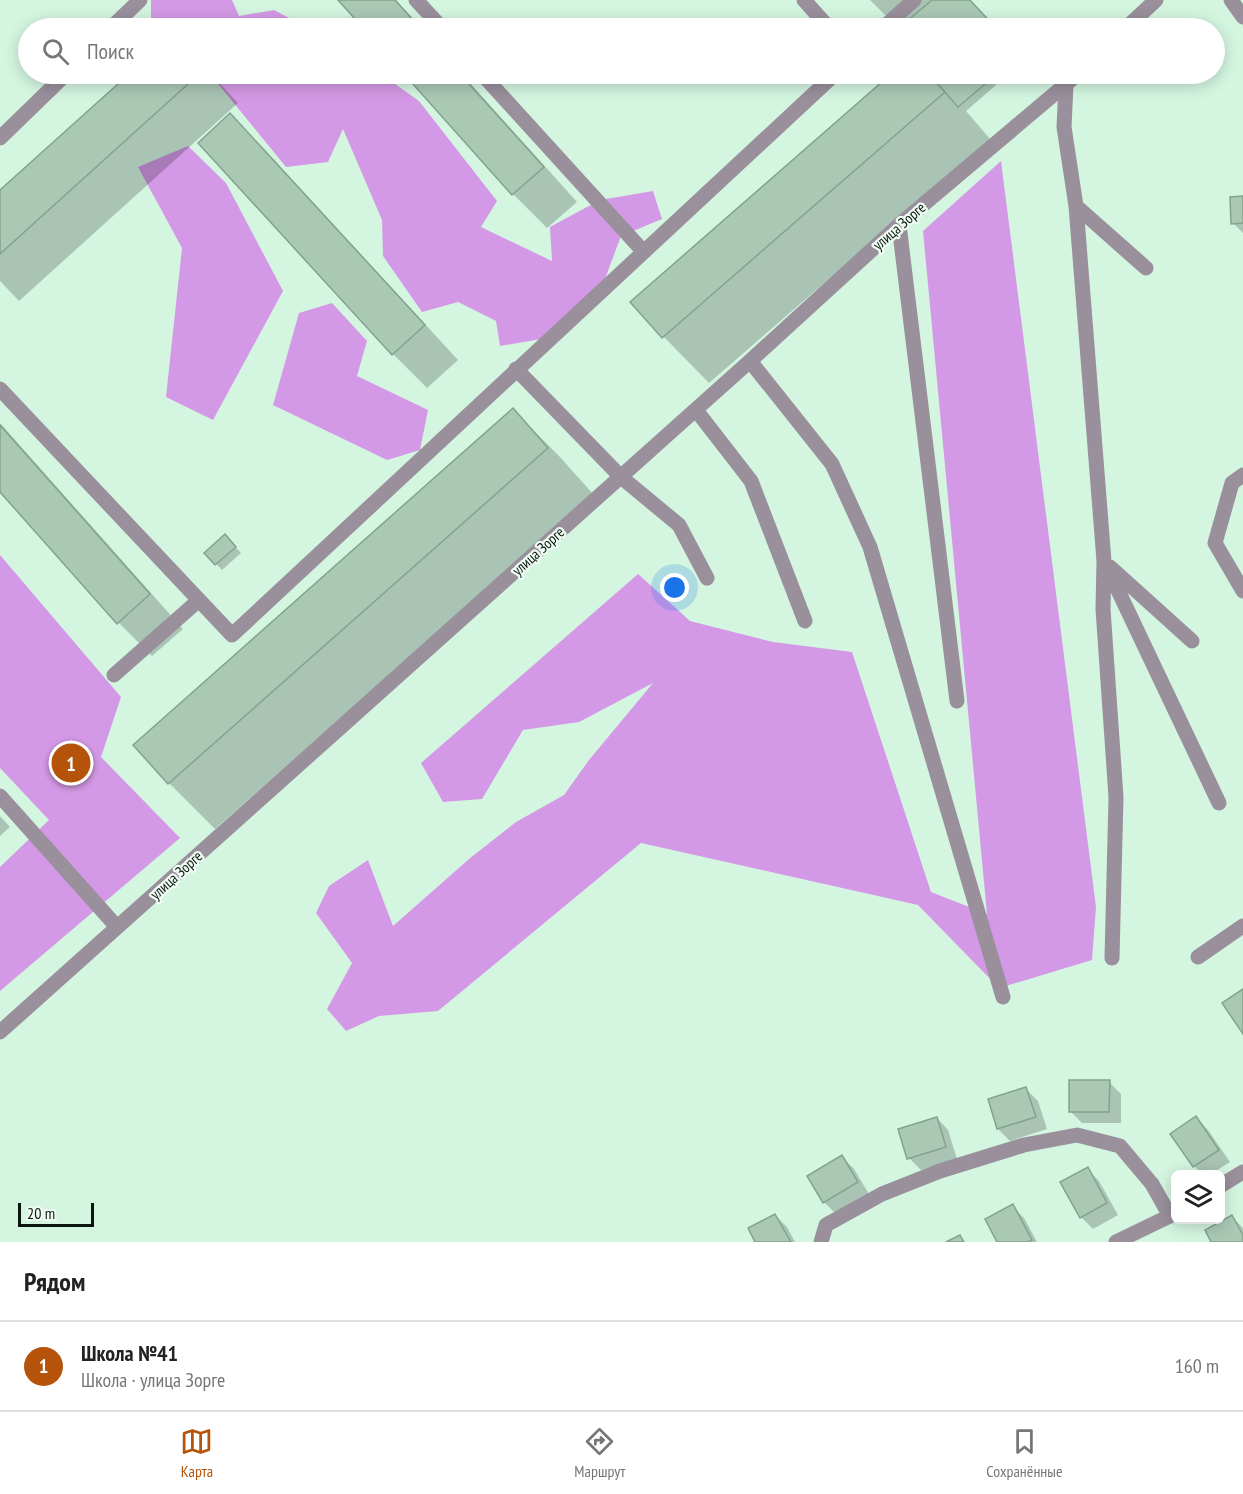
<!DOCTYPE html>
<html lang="ru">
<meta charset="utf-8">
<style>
body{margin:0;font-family:"PT Sans Narrow",sans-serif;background:#f6f6f6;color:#222}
.controls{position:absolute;right:18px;bottom:18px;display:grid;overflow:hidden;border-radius:9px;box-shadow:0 3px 15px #0003}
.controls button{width:54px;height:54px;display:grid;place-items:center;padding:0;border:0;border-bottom:2px solid #e0e0e0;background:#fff;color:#222;font:30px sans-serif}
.scale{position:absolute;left:18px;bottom:15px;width:76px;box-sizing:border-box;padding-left:6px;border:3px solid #0a160f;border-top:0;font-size:16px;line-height:21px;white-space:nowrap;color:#0a160f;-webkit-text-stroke:4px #f0fdf5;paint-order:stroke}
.you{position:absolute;left:675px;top:588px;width:21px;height:21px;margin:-15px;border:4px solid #fff;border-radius:50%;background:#1a73e8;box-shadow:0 0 0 9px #1a73e833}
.badge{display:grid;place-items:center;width:39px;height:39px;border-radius:50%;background:#b45309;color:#fff;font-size:20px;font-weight:700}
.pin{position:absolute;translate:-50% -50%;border:3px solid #fff;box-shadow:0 2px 6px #0006}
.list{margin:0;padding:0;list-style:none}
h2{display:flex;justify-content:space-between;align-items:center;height:78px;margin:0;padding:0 24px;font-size:26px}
h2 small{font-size:20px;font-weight:400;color:#767676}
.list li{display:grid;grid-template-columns:39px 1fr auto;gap:18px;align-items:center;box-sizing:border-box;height:90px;padding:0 24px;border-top:2px solid #e0e0e0}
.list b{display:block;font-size:22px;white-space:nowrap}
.list p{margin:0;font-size:20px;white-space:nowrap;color:#767676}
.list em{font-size:20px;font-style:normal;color:#767676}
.icon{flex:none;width:33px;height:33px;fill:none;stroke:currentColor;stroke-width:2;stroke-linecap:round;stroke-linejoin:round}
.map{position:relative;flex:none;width:1243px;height:1242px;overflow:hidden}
.search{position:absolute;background:#fff;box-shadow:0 3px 15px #0003;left:18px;right:18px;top:18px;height:66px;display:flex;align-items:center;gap:15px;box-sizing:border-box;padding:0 21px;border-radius:33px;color:#767676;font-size:22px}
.sheet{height:168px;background:#fff}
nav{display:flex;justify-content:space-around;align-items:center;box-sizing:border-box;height:84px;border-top:2px solid #e0e0e0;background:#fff;font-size:16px;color:#767676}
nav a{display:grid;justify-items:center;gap:3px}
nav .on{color:#b45309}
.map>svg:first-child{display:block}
</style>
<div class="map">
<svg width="1243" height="1242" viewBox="0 0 1243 1242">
<rect width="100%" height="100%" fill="#d4f6e1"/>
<path fill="#d499e6" d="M 151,0 L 232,0 L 239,16 L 274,10 L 308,28 L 151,28 Z
M 210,74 L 381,74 L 419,101 L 497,201 L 481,227 L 552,261 L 550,227 L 600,200 L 653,191 L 662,219 L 621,236 L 605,279 L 541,339 L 500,346 L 496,321 L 458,302 L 422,312 L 383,256 L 382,220 L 343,129 L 328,162 L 286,167 Z
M 188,146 L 226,183 L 283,291 L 213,420 L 166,397 L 182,248 L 138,167 Z
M 1001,161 L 1096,907 L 1092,960 L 999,988 L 918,905 L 641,843 L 438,1011 L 379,1016 L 346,1031 L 327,1009 L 352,963 L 316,913 L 329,886 L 368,860 L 393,926 L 469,859 L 516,822 L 564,795 L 589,760 L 653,683 L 579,722 L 523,730 L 482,799 L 443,802 L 421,763 L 638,574 L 690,621 L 773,642 L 852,652 L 931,892 L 987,914 L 923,231 Z
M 332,303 L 367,341 L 357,376 L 428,410 L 420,450 L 387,460 L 273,405 L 299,313 Z
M 0,555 L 121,697 L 101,757 L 180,838 L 0,991 L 0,867 L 49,820 L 0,768 Z"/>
<path fill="#0003" d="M 340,0 L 396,0 L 422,28 L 366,28 Z
M 870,0 L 969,0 L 994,28 L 898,28 Z
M 131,74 L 211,74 L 238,103 L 19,301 L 0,281 L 0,192 Z
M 406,74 L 462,74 L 577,202 L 547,228 L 513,194 Z
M 893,74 L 1009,74 L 966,111 L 990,139 L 709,383 L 664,337 L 632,302 Z
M 230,115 L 264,149 L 458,360 L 427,388 L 393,354 Z
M 1243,198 L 1243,233 L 1233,223 Z
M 513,410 L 559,456 L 593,494 L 215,829 L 169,783 L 135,745 Z
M 0,423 L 183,629 L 152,656 L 118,622 L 0,490 Z
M 225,536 L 241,553 L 222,570 L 206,553 Z
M 0,816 L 10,827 L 0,836 Z
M 1109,1082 L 1121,1094 L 1121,1123 L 1082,1123 L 1070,1111 Z
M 1026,1089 L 1038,1101 L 1047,1129 L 1010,1141 L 998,1129 Z
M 937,1118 L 948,1130 L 957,1159 L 921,1170 L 909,1158 Z
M 1196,1118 L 1208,1130 L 1230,1162 L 1211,1174 L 1202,1174 L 1194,1166 L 1172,1134 Z
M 842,1157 L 854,1169 L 869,1194 L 836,1214 L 824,1202 Z
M 1087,1169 L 1099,1181 L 1118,1215 L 1093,1229 L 1081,1217 Z
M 1012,1206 L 1024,1218 L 1037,1242 L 999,1242 Z
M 775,1215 L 787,1227 L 795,1242 L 757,1242 Z
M 1232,1217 L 1243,1228 L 1243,1242 L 1213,1242 Z"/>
<path fill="#a9c9b5" stroke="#83a28f" stroke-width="1.5" d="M 338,0 L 395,0 L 420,28 L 363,28 Z
M 932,0 L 970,0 L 996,28 L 899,28 Z
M 129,74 L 199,74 L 0,254 L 0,190 Z
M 404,74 L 460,74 L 544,167 L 512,195 Z
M 891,74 L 929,74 L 945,92 L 662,338 L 630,302 Z
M 929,74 L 997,74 L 958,107 Z
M 230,113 L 425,325 L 392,355 L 198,143 Z
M 1243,196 L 1243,223 L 1231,224 L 1230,197 Z
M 513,408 L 548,448 L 168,784 L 133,745 Z
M 0,425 L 150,594 L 117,624 L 0,492 Z
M 225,534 L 236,547 L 215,565 L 204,553 Z
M 1243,989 L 1243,1034 L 1222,1003 Z
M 1069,1080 L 1110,1080 L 1109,1112 L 1069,1112 Z
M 1026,1087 L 1036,1117 L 997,1129 L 988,1099 Z
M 1196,1116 L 1219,1150 L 1193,1167 L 1170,1134 Z
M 937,1117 L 946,1147 L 907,1159 L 898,1129 Z
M 842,1155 L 858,1182 L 823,1203 L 807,1176 Z
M 1088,1167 L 1107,1203 L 1080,1218 L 1060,1182 Z
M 1013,1204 L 1032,1240 L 1028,1242 L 997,1242 L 985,1219 Z
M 775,1214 L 791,1242 L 755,1242 L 748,1228 Z
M 1232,1215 L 1243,1235 L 1243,1242 L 1211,1242 L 1205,1230 Z
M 960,1235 L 964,1242 L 946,1242 Z"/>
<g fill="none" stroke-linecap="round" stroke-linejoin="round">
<path stroke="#99909c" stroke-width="15" d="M 416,0 L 442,28
M 804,0 L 829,28
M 1231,0 L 1243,17
M 111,28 L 140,0
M 883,28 L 914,0
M 1126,28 L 1156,0
M 482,74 L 643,251
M 1066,85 L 1064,127 L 1076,206 L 1104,561 L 1103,609 L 1116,797 L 1112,958
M 0,138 L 66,74
M 1076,206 L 1146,268
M 899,225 L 957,701
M 750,361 L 832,464 L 870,547 L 1003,997
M 516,369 L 621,477 L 679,525 L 707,578
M 0,389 L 232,635 L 835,74
M 696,410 L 751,481 L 805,621
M 1243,475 L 1232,483 L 1215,543 L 1243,591
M 1106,565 L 1219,803
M 1110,567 L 1192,641
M 114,675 L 199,600
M 0,796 L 117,927
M 1198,957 L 1243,926
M 0,1032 L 750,361 L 899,225 L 1078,74
M 1220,1186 L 1243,1172
M 821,1242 L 826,1225 L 882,1194 L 940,1171 L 1024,1145 L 1077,1135 L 1120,1146 L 1152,1184 L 1170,1216
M 1116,1242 L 1176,1213"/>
</g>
<g text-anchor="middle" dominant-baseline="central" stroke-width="4.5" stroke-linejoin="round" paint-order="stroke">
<g font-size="15" fill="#0a160f" stroke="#f0fdf5">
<text transform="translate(899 226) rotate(-41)">улица Зорге</text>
<text transform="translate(538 551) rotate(-42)">улица Зорге</text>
<text transform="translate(176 875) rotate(-42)">улица Зорге</text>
</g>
</g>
</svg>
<div class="controls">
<button><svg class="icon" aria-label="layers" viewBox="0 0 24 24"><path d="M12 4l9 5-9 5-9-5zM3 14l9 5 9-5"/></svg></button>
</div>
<div class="scale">20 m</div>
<div class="you"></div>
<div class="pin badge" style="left:71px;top:763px">1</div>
<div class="search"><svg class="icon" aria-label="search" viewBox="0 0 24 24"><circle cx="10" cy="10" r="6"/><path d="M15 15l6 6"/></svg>Поиск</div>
</div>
<section class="sheet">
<h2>Рядом<small></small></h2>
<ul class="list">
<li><span class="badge">1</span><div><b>Школа №41</b><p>Школа · улица Зорге</p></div><em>160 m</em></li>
</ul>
</section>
<nav>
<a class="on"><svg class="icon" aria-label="map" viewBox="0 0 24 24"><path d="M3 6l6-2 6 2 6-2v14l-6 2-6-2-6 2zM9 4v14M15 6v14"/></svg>Карта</a>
<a><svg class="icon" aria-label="directions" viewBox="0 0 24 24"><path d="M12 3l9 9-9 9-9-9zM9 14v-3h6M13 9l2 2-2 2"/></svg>Маршрут</a>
<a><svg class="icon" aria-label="saved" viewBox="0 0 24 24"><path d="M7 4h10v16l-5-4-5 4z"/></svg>Сохранённые</a>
</nav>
